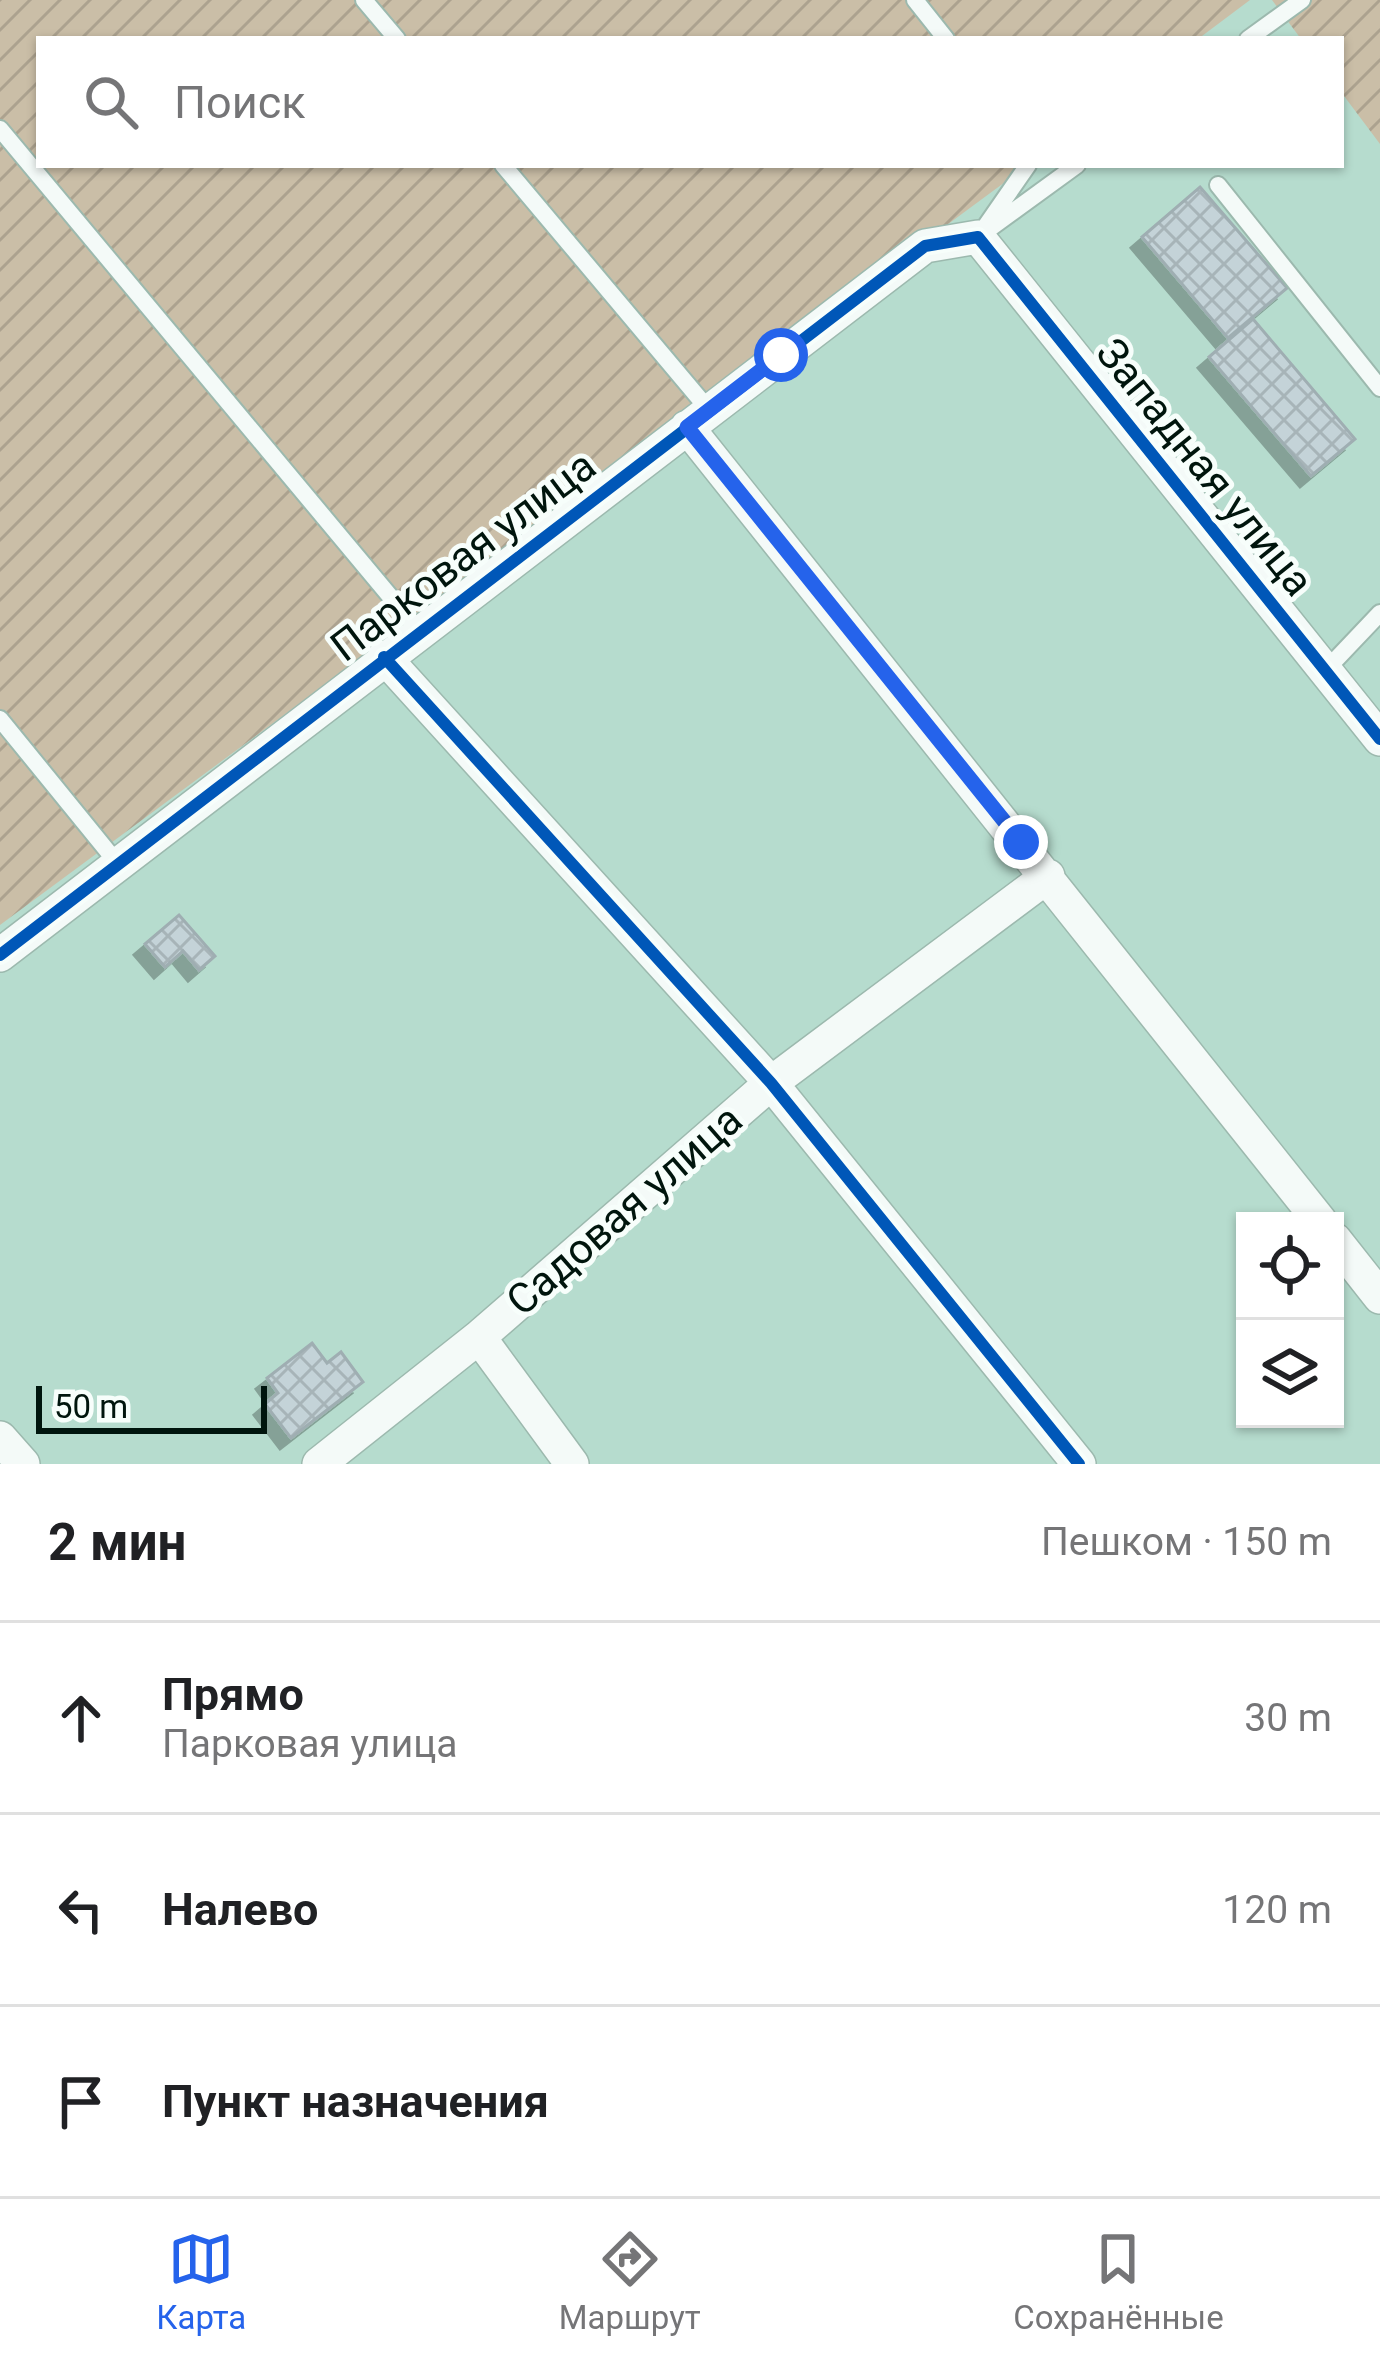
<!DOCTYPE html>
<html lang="ru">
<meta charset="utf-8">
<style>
body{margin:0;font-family:Roboto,sans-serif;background:#f2f2f2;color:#202124}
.controls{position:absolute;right:36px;bottom:36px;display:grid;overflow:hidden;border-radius:0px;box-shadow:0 3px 9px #0004}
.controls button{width:108px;height:108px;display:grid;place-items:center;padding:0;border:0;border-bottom:3px solid #e0e0e0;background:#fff;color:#202124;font:60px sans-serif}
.scale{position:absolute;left:36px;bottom:30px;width:231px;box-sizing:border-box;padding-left:12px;border:6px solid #00150d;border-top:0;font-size:33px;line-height:42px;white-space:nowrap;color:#00150d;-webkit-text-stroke:9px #f7fefb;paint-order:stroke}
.stop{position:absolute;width:36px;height:36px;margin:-27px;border:9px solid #2563eb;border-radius:50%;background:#fff}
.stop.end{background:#2563eb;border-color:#fff;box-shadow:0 3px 12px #0008}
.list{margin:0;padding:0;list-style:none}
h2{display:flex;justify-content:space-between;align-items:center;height:156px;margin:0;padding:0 48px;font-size:51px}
h2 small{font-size:39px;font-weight:400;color:#757577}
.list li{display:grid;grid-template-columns:78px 1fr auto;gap:36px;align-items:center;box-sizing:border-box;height:192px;padding:0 48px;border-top:3px solid #e0e0e0}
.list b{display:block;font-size:45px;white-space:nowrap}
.list p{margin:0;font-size:39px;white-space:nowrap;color:#757577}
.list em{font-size:39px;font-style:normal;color:#757577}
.icon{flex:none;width:66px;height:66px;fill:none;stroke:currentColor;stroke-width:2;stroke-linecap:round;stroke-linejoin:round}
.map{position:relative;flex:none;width:1380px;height:1464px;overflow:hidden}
.search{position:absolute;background:#fff;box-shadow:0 3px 9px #0004;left:36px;right:36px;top:36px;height:132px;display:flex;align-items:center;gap:30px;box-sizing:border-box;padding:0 42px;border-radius:0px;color:#757577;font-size:45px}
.sheet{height:732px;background:#fff}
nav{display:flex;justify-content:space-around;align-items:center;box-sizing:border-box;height:168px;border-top:3px solid #e0e0e0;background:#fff;font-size:33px;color:#757577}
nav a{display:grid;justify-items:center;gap:6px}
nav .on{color:#2563eb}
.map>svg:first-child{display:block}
</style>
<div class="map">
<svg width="1380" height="1464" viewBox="0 0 1380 1464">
<defs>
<pattern id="garden-furrows" width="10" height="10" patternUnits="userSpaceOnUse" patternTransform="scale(3)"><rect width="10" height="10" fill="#cabea7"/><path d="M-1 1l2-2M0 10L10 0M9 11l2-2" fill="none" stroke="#aca28f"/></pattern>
<pattern id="building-cross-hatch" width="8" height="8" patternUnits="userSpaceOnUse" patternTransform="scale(3)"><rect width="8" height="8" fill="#c4d3d8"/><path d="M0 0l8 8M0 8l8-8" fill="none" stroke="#a7b4b8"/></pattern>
<filter id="shadow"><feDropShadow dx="-11" dy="11" stdDeviation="0" flood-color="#0004"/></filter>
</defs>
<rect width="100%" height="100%" fill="#b6dcce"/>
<path fill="url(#garden-furrows)" d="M 0,0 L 1250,0 L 1198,39 L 39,39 L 39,165 L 1028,165 L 0,925 Z
M 1272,0 L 1380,0 L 1380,144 L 1341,92 L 1341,39 L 1301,39 Z"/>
<path fill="url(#building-cross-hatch)" stroke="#9faeb2" stroke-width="3" filter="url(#shadow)" d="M 1200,187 L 1287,288 L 1228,338 L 1142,237 Z
M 1253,319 L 1355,439 L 1311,476 L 1209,357 Z
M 179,915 L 215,956 L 199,970 L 183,951 L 165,967 L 145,944 Z
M 312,1343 L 327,1363 L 341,1352 L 363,1382 L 291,1438 L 265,1404 L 278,1393 L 267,1378 Z"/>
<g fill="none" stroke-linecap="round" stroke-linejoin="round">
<g stroke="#9cb9ae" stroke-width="20">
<path id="service" d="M 364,0 L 397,39
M 915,0 L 946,39
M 1248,39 L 1302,0
M 0,129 L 419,631
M 503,165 L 709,410
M 1218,185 L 1380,388
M 985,227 L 1028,165
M 978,237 L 1077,165
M 1325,671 L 1380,613
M 0,719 L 118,864"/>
</g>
<g stroke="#9cb9ae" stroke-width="36">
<path id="minor" d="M 687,427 L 1320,1221
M 384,657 L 771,1083 L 1079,1464
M 0,955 L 925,246 L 978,237 L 1380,739
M 1335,1240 L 1380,1297
M 479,1337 L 572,1464
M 0,1438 L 23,1464
M 319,1464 L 479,1337 L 771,1083 L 1048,876"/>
</g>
<use href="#service" stroke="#f4faf8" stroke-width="16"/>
<use href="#minor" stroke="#f4faf8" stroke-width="33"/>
<g stroke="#f7fefb" stroke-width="20">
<path id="cycleway" d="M 384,657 L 771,1083 L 1079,1464
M 0,955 L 925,246 L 978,237 L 1380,739"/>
</g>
<use href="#cycleway" stroke="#0057b8" stroke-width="12"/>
</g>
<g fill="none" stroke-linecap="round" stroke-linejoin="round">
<path stroke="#2563eb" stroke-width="15" d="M 781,355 L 687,427 L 1021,842"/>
</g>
<g text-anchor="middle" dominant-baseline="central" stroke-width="10" stroke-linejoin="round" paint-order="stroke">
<g font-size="42" fill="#00150d" stroke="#f7fefb">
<text transform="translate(1205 467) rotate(51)">Западная улица</text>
<text transform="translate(463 556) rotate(-37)">Парковая улица</text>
<text transform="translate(624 1210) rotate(-41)">Садовая улица</text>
</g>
</g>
</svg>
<div class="controls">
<button><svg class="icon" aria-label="locate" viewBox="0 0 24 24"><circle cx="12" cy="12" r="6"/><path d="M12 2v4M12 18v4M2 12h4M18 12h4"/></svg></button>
<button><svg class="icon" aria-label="layers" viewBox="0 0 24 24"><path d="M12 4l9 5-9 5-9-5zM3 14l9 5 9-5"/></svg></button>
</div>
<div class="scale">50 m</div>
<div class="stop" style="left:781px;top:355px"></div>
<div class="stop end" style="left:1021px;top:842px"></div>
<div class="search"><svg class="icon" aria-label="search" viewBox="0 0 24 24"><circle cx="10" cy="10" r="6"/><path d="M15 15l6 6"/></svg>Поиск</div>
</div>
<section class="sheet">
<h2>2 мин<small>Пешком · 150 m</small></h2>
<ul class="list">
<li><svg class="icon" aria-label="ahead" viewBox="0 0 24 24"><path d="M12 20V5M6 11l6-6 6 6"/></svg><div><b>Прямо</b><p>Парковая улица</p></div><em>30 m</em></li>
<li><svg class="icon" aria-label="left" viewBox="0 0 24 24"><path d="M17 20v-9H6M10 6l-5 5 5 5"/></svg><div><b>Налево</b></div><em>120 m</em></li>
<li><svg class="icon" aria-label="arrive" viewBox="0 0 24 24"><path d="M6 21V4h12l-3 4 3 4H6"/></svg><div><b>Пункт назначения</b></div></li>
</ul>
</section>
<nav>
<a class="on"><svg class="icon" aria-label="map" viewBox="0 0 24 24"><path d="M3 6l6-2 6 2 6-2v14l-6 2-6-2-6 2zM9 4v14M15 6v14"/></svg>Карта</a>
<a><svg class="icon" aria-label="directions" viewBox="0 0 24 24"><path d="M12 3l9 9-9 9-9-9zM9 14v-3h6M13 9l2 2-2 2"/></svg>Маршрут</a>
<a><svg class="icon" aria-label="saved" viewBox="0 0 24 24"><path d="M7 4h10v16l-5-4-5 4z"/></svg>Сохранённые</a>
</nav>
